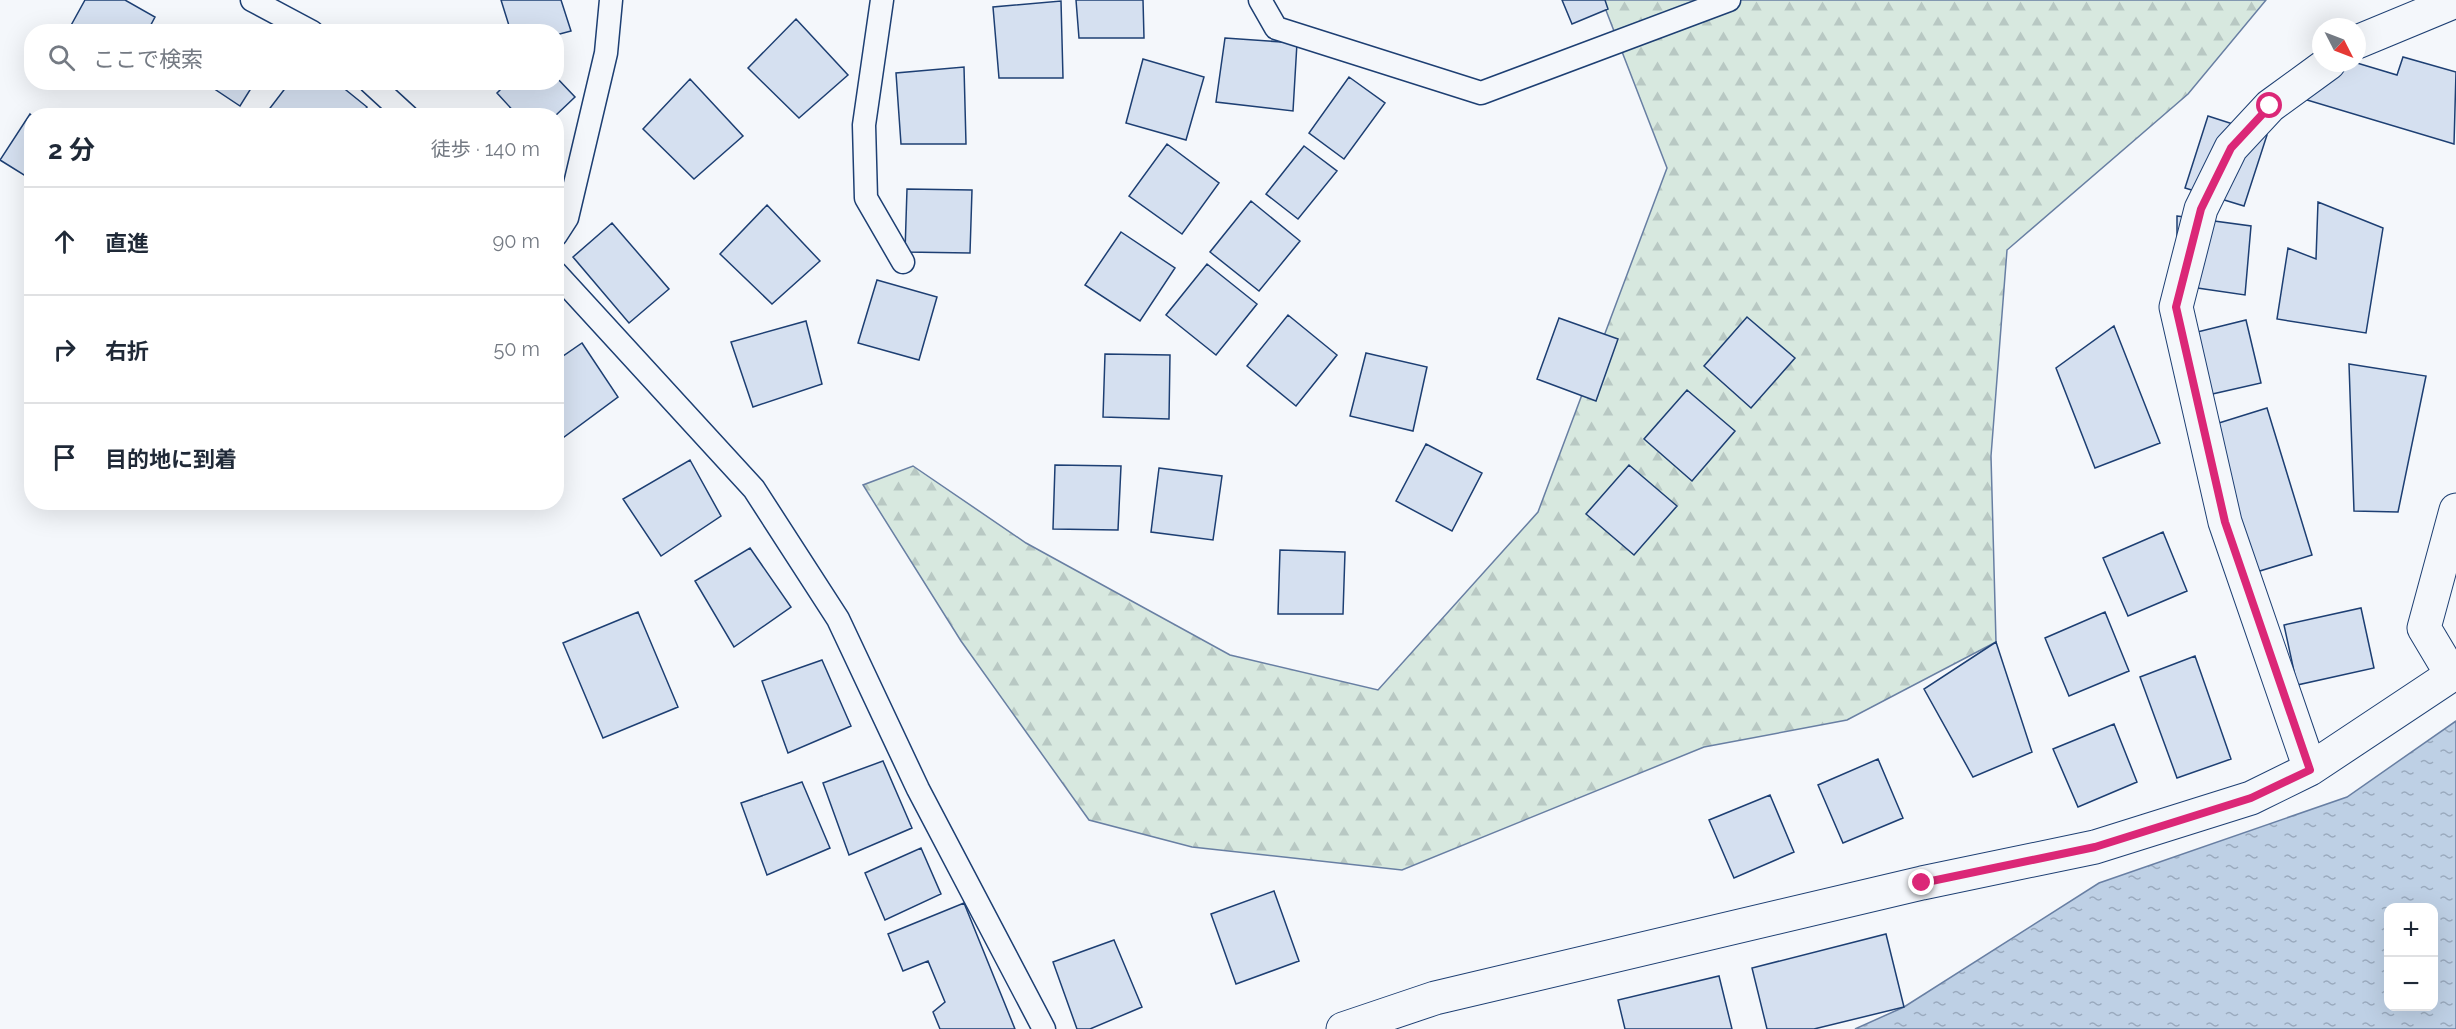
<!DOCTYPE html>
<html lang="ja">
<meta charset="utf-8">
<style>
body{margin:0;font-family:Raleway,"Noto Sans JP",sans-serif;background:#f6f6f7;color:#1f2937}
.controls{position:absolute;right:18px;bottom:18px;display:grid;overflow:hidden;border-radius:12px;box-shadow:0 6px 24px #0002}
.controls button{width:54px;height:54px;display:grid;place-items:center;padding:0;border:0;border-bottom:2px solid #e0e1e3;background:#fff;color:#1f2937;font:30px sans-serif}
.compass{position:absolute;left:2312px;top:18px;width:54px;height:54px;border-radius:50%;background:#fff;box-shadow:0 6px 24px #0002;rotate:132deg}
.stop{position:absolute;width:18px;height:18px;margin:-14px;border:4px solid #db2777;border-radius:50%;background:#fff}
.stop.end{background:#db2777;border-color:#fff;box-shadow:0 2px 6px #0008}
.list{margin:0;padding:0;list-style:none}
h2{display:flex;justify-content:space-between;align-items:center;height:78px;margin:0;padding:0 24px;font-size:26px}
h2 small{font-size:20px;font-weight:400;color:#747a83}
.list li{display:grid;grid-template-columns:39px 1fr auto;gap:18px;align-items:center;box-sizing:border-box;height:108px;padding:0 24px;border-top:2px solid #e0e1e3}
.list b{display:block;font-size:22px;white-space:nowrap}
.list em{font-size:20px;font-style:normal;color:#747a83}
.icon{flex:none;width:33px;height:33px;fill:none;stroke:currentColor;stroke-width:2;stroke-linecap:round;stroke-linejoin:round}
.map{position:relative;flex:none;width:2456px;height:1029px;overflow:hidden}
.search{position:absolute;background:#fff;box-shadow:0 6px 24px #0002;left:24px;top:24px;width:540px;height:66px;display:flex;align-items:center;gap:15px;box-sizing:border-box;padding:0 21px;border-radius:24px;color:#747a83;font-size:22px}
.panel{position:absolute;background:#fff;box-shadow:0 6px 24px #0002;left:24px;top:108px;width:540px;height:402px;border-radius:24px}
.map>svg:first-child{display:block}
</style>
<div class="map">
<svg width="2456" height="1029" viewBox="0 0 2456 1029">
<defs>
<pattern id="forest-firs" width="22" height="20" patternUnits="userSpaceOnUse" patternTransform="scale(1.5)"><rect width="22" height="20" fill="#d7e8df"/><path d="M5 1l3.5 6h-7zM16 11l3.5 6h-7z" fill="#b8c8c3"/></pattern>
<pattern id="water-ripples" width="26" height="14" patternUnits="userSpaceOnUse" patternTransform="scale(1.5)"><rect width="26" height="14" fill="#bed0e5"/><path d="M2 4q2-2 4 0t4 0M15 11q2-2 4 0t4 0" fill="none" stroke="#9aaabe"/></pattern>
</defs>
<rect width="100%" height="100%" fill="#f4f7fb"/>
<path fill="url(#forest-firs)" stroke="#687fa3" stroke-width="1.5" d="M 1602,0 L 2266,0 L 2188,94 L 2007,250 L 1991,456 L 1996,642 L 1847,720 L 1704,747 L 1402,870 L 1192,847 L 1089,820 L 961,641 L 863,485 L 913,466 L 1026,543 L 1230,655 L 1378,690 L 1538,512 L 1667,168 Z"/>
<path fill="url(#water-ripples)" stroke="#687fa3" stroke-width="1.5" fill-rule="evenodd" d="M 2456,721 L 2456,1029 L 1855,1029 L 1904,1007 L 2099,883 L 2347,797 ZM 2388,908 L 2434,908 L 2434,1006 L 2388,1006 Z"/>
<path fill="#d5e0f0" stroke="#1d3f73" stroke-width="1.5" d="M 85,0 L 125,0 L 155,17 L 147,32 L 73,32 L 69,29 Z
M 501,0 L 561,0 L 571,31 L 556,35 L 556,32 L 511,32 Z
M 1076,0 L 1143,0 L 1144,38 L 1079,38 Z
M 1562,0 L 1605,0 L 1608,9 L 1572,24 Z
M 1061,1 L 1063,78 L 999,78 L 993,7 Z
M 796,19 L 848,75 L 799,118 L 748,68 Z
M 1225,38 L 1297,43 L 1293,111 L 1216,102 Z
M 2321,52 L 2321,63 L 2357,63 L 2397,75 L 2403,57 L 2456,72 L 2454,144 L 2307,100 Z
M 1143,59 L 1204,77 L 1186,140 L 1126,123 Z
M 964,67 L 966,144 L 901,144 L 896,73 Z
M 556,77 L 575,97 L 555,116 L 518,116 L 497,93 L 508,82 L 556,82 Z
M 1349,77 L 1385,103 L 1344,159 L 1309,133 Z
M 690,79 L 743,136 L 694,179 L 643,129 Z
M 204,82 L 255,82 L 240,106 Z
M 290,82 L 336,82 L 367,107 L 360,116 L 264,116 Z
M 30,114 L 32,116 L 32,180 L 0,160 Z
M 2208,116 L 2267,135 L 2244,206 L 2185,188 Z
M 1167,144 L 1219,183 L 1182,234 L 1129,196 Z
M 1304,146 L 1337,171 L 1298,219 L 1266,194 Z
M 907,189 L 972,190 L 970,253 L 905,252 Z
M 1251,201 L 1300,241 L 1259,291 L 1210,252 Z
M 2318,202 L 2383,228 L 2366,333 L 2277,319 L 2288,248 L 2316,259 Z
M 767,205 L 820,261 L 772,304 L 720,254 Z
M 2177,216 L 2251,226 L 2245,295 L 2177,285 Z
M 612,223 L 669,289 L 629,323 L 573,257 Z
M 1121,232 L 1175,268 L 1140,321 L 1085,285 Z
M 1207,264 L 1257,304 L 1216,355 L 1166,315 Z
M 877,280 L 937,297 L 919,360 L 858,343 Z
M 1288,315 L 1337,355 L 1296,406 L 1247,366 Z
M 1747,317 L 1795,358 L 1751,408 L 1704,366 Z
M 1559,318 L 1618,339 L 1596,401 L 1537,379 Z
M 2246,320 L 2261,383 L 2199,397 L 2185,335 Z
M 806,321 L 822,384 L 753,407 L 731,342 Z
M 2114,326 L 2160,443 L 2095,468 L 2056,368 Z
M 582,343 L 618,397 L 560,440 L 556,436 L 556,361 Z
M 1366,353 L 1427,367 L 1413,431 L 1350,416 Z
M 1105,354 L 1170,355 L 1169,419 L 1103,417 Z
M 2349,364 L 2426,376 L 2398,512 L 2354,511 Z
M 1687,390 L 1735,431 L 1692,481 L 1644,439 Z
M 2267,408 L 2312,555 L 2250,574 L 2206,427 Z
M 1426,444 L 1482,473 L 1452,531 L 1396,501 Z
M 690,460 L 721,516 L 661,556 L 623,499 Z
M 1055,465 L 1121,466 L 1118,530 L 1053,529 Z
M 1629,465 L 1677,506 L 1634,555 L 1586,514 Z
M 1159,468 L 1222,476 L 1213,540 L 1151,532 Z
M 2163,532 L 2187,591 L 2128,616 L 2103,558 Z
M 750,548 L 791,607 L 734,647 L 695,581 Z
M 1280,550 L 1345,552 L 1343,614 L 1278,614 Z
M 2361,608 L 2374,668 L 2297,685 L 2284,625 Z
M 638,612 L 678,707 L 603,738 L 563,643 Z
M 2105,612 L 2129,671 L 2069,696 L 2045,638 Z
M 1996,642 L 2032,752 L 1973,777 L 1924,689 Z
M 2195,656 L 2231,759 L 2177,778 L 2140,677 Z
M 822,660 L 851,726 L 788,753 L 762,681 Z
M 2114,724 L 2137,782 L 2078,807 L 2053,749 Z
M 1878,759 L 1903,818 L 1843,843 L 1818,785 Z
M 883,761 L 912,828 L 849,855 L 823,783 Z
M 802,782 L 830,848 L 767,875 L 741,803 Z
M 1770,795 L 1794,852 L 1734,878 L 1709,820 Z
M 921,848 L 941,894 L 885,920 L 865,873 Z
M 1274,891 L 1299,961 L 1236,984 L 1211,914 Z
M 964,903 L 1015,1029 L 940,1029 L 933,1012 L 945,1002 L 928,961 L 903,971 L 888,934 Z
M 1886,934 L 1904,1007 L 1814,1029 L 1767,1029 L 1752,968 Z
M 1114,940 L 1142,1007 L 1090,1029 L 1077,1029 L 1053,962 Z
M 1719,976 L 1732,1029 L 1625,1029 L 1618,1000 Z"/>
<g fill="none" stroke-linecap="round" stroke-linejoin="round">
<g stroke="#1d3f73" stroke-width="25">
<path id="service" d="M 252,0 L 312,32
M 882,0 L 864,125 L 866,198 L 903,262
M 1260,0 L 1276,28 L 1481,93 L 1729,0
M 370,82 L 407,116
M 556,235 L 567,218 L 606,53 L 611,0
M 556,273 L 754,489 L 838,619 L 918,789 L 1044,1029"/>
</g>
<g stroke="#1d3f73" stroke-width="35">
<path id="minor" d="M 2357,42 L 2456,1
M 2452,675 L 2424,628 L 2456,510
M 2310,769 L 2225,522 L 2176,307 L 2201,209 L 2231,148 L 2270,106 L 2329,63
M 1343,1029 L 1435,998 L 1922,883 L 2095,847 L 2251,798 L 2310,769 L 2456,672"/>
</g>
<use href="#service" stroke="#f4f7fb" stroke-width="22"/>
<use href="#minor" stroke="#f4f7fb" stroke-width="33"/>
</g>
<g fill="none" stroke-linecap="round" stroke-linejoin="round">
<path stroke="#db2777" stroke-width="8" d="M 1922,883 L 2095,847 L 2251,798 L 2310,770 L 2225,522 L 2176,307 L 2201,209 L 2231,148 L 2270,106"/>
</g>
</svg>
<div class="controls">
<button>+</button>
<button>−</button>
</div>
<svg class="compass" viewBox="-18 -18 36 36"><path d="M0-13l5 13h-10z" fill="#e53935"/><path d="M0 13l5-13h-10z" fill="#747a83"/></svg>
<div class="stop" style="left:2270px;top:106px"></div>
<div class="stop end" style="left:1922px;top:883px"></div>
<div class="search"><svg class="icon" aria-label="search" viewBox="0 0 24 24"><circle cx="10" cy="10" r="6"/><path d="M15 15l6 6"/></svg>ここで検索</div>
<section class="panel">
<h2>2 分<small>徒歩 · 140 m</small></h2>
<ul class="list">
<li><svg class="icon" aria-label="ahead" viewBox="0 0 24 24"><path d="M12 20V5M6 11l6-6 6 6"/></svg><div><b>直進</b></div><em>90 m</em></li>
<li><svg class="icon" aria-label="right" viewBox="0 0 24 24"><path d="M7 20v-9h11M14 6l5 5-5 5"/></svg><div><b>右折</b></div><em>50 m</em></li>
<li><svg class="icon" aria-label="arrive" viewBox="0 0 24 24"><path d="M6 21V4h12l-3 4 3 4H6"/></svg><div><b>目的地に到着</b></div></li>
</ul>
</section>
</div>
